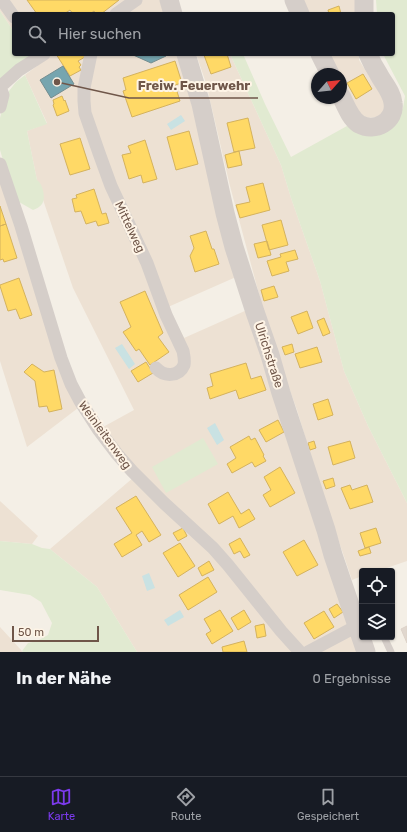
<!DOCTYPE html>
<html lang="de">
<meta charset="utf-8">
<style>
body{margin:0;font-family:Rubik,sans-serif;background:#20242c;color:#f1f3f6}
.controls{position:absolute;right:12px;bottom:12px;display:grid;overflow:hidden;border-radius:4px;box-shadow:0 1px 3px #0004}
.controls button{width:36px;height:36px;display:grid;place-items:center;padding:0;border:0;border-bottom:1px solid #363941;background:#171b24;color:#f1f3f6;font:20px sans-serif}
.compass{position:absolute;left:311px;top:68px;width:36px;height:36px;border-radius:50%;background:#171b24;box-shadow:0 1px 3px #0004;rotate:63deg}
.scale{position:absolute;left:12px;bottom:10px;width:87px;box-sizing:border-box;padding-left:4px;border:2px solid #6f5649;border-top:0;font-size:11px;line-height:14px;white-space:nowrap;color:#6f5649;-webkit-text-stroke:3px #fef4e6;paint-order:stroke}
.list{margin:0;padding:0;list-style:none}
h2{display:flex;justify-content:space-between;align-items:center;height:52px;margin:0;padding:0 16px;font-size:17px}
h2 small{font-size:13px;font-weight:400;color:#9ea1a6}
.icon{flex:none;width:22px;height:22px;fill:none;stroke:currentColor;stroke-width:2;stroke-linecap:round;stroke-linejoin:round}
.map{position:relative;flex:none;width:407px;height:652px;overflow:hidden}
.search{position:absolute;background:#171b24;box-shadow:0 1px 3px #0004;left:12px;right:12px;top:12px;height:44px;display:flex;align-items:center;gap:10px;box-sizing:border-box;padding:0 14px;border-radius:4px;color:#9ea1a6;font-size:15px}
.sheet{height:124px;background:#171b24}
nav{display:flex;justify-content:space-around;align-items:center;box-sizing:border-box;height:56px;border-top:1px solid #363941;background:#171b24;font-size:11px;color:#9ea1a6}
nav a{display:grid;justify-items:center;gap:2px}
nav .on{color:#7c3aed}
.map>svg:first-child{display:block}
</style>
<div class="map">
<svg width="407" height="652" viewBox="0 0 407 652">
<rect width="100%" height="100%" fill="#f4efe6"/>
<path fill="#ede1d3" d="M 0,0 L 162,0 L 166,14 L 14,14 L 14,32 L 0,11 Z
M 302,0 L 358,0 L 358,14 L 309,14 Z
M 28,54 L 177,54 L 191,102 L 236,277 L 168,307 L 184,338 L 247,310 L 362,652 L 137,652 L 97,587 L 50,549 L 134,477 L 103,427 L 134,410 L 73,288 L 38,185 L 27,131 L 47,123 L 25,75 L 37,66 Z
M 196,54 L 230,54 L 281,165 L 291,198 L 320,281 L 344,371 L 368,426 L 407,503 L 407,561 L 378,571 L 362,571 L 362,576 L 352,580 L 319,483 L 297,410 L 270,335 L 230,186 L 206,83 Z
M 328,54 L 359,54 L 359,60 L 387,105 L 384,117 L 360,118 L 341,80 L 341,74 L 338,74 Z
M 0,178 L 78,408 L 27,447 L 0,361 Z
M 0,501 L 38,536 L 32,544 L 0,541 Z
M 0,627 L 22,651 L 23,652 L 0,652 Z"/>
<path fill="#e1ead1" d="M 376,0 L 407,0 L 407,503 L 368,426 L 344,371 L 320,281 L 291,198 L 281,165 L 230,54 L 243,54 L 265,104 L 291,157 L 347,126 L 358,133 L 391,123 L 403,108 L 405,96 L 383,54 L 393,54 L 393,14 L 377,14 Z
M 0,11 L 14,32 L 14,54 L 28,54 L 30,56 L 0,82 Z
M 25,75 L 47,124 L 27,131 L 37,180 C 43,184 46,198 42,204 C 40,207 36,209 33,210 L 19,202 L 9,180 L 0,150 L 0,118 L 5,97 L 9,91 L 16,82 Z
M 203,438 L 218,464 L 166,493 L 152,467 Z
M 0,541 L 32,544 L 42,548 L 50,549 L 97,587 L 137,652 L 23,652 L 22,651 L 28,643 L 37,641 L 48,635 L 52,623 L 41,602 L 30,595 L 0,590 Z"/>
<path fill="#c9e2e3" d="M 181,115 L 185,121 L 171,130 L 167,124 Z
M 122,344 L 135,364 L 129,369 L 115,348 Z
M 215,423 L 224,440 L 217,445 L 207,428 Z
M 149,573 L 155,588 L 147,591 L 142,576 Z
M 180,610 L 184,617 L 168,626 L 164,620 Z"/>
<path fill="#ffd966" stroke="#d4b25d" d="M 27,0 L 119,0 L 101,14 L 96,14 L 94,11 L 90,14 L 73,14 L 70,10 L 64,14 L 37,14 Z
M 339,6 L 341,14 L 329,14 L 328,10 Z
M 56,54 L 83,54 L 85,57 L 78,61 L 81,65 L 79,67 L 81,70 L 70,76 Z
M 207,54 L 227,54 L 231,67 L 211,74 L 204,55 Z
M 175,61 L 182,83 L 175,85 L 180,101 L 132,117 L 123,91 L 126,90 L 123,78 Z
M 363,74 L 372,89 L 356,99 L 347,83 Z
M 62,96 L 64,101 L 65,100 L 69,111 L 57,116 L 53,105 L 54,104 L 53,100 Z
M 248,118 L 255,148 L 234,152 L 227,123 Z
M 189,131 L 198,164 L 176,170 L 167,137 Z
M 80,138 L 90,169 L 70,175 L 60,144 Z
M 145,140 L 157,179 L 143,183 L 141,175 L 129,179 L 122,155 L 131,153 L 128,146 Z
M 239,151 L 242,165 L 228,168 L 225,155 Z
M 263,183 L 270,210 L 240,218 L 236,205 L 250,202 L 246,187 Z
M 94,189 L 102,214 L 106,213 L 109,223 L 98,226 L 96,221 L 86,224 L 81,211 L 75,212 L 72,199 L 77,198 L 76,195 Z
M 0,206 L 6,224 L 0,226 Z
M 281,220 L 288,245 L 269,250 L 262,225 Z
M 6,224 L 17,258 L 4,262 L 3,259 L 0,260 L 0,226 Z
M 206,231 L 212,249 L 214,249 L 219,264 L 195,272 L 190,256 L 194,248 L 190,236 Z
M 267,241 L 271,255 L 258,258 L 254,244 Z
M 295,250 L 298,259 L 286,262 L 289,271 L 272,276 L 267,261 L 281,257 L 280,254 Z
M 19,278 L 32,315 L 20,319 L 16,309 L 8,311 L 0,286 L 0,285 Z
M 274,286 L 278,297 L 264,301 L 261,290 Z
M 145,291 L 163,333 L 158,337 L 169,352 L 150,365 L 139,349 L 136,351 L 123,332 L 131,327 L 120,302 Z
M 307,311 L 313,328 L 298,334 L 291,317 Z
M 324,318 L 330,333 L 323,336 L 317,321 Z
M 292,344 L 294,352 L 285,355 L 282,347 Z
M 317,347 L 322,362 L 300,368 L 295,354 Z
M 146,362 L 153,373 L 138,382 L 131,371 Z
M 246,363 L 251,379 L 261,376 L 266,390 L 239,399 L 236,390 L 210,399 L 207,388 L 213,386 L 210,374 Z
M 32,364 L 44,372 L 54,370 L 62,409 L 49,412 L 47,406 L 39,407 L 35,381 L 24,372 Z
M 328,399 L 333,415 L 318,420 L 313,404 Z
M 278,420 L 284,432 L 266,442 L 259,430 Z
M 249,436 L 251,440 L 255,438 L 264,455 L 263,456 L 266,461 L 255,467 L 252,462 L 232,473 L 227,464 L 236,458 L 230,447 Z
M 314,441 L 316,448 L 310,450 L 308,443 Z
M 350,441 L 355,458 L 333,465 L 328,447 Z
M 280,467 L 295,493 L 270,507 L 263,495 L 271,490 L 264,477 Z
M 333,478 L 335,486 L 326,489 L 323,481 Z
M 350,485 L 352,490 L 367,485 L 373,502 L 350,509 L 341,488 Z
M 228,492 L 241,514 L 249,509 L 255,519 L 239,528 L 233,516 L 219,524 L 208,504 Z
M 136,496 L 161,535 L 149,542 L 142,531 L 136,535 L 142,545 L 122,557 L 114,544 L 132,533 L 116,508 Z
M 183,528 L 187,536 L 178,541 L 173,533 Z
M 376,528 L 381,543 L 365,548 L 360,533 Z
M 240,538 L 250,555 L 244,558 L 240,551 L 234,554 L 229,544 Z
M 304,540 L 318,565 L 297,576 L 283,552 Z
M 180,543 L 195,566 L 178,577 L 163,553 Z
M 369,547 L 371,553 L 360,556 L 358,551 Z
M 209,561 L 214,570 L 202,576 L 198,568 Z
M 208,577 L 217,592 L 188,610 L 179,595 Z
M 337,604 L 343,612 L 334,618 L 329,609 Z
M 220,610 L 233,631 L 212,644 L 206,634 L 211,631 L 204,619 Z
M 244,610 L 251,622 L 238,630 L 231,618 Z
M 324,611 L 334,627 L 314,639 L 304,623 Z
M 264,624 L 266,636 L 257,638 L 255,626 Z
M 244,641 L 247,652 L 223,652 L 222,647 Z"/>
<path fill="#76a5af" stroke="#748d90" d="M 131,54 L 165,54 L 166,56 L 151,63 Z
M 63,66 L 74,84 L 51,98 L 40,80 Z"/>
<path fill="#e0d7ce" stroke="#ddd2c9" d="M 407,626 L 407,643 L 401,629 Z"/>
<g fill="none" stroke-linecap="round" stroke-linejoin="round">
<path stroke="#d5cec9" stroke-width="7" d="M 384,637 L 391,652"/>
<path stroke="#d5cec9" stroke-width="13" d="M 2,0 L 14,17
M 116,14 L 136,0
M 91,54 L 84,88 L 84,101 L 85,113 L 99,153 L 111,186 L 147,263 L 166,315 L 183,351 C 184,356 185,360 184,365 C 179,377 164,377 156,368
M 0,87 L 19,70 L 44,54
M 0,107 L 3,95 L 0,87
M 0,164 L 21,226 L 61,358 L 71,384 L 80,401 L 98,429 L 117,454 L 132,471 L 164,503 L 213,548 L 228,565 L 281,631 L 300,652
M 308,652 L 357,626"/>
<path stroke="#d5cec9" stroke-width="19" d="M 169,0 L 173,14
M 294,0 L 300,14
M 364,14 L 364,0
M 186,54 L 201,104 L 225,213 L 234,247 L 255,312 L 270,355 L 281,393 L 326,530 L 333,555 L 366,652
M 320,54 L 330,74
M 341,96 C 346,106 350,118 359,124 C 375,133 396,121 393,103 C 392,92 383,83 378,73 C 374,67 371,61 368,54"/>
</g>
<g text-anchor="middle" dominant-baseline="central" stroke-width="4" stroke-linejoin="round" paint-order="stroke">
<g font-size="12" fill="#6f5649" stroke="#fef4e6">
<text transform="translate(130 227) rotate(65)">Mittelweg</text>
<text transform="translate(269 355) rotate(72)">Ulrichstraße</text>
<text transform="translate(105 435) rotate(54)">Weinleitenweg</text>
</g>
</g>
<path fill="none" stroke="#6f5649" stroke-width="1.5" d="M57 82L129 98H258"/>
<circle fill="#6f5649" stroke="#fef4e6" stroke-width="1.5" cx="57" cy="82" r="4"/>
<g font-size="13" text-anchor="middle" font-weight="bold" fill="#6f5649" stroke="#fef4e6" stroke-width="4" stroke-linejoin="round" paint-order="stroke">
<text x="194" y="90">Freiw. Feuerwehr</text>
</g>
</svg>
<div class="controls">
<button><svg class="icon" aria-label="locate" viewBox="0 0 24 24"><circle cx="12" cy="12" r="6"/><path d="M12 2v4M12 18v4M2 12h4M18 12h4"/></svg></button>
<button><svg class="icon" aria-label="layers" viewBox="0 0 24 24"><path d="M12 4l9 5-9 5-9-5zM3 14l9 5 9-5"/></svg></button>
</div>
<svg class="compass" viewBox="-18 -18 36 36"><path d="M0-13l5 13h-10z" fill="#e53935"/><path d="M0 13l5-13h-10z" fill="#9ea1a6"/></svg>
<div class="scale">50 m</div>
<div class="search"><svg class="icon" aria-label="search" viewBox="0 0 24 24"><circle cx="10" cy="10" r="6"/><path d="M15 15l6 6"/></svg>Hier suchen</div>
</div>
<section class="sheet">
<h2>In der Nähe<small>0 Ergebnisse</small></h2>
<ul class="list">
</ul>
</section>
<nav>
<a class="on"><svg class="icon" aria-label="map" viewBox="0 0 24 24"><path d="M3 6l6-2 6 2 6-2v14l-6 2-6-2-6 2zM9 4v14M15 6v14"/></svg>Karte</a>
<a><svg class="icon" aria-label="directions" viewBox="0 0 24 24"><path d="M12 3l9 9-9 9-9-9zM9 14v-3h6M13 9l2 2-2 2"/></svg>Route</a>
<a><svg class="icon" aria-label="saved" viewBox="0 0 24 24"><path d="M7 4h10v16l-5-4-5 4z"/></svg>Gespeichert</a>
</nav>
